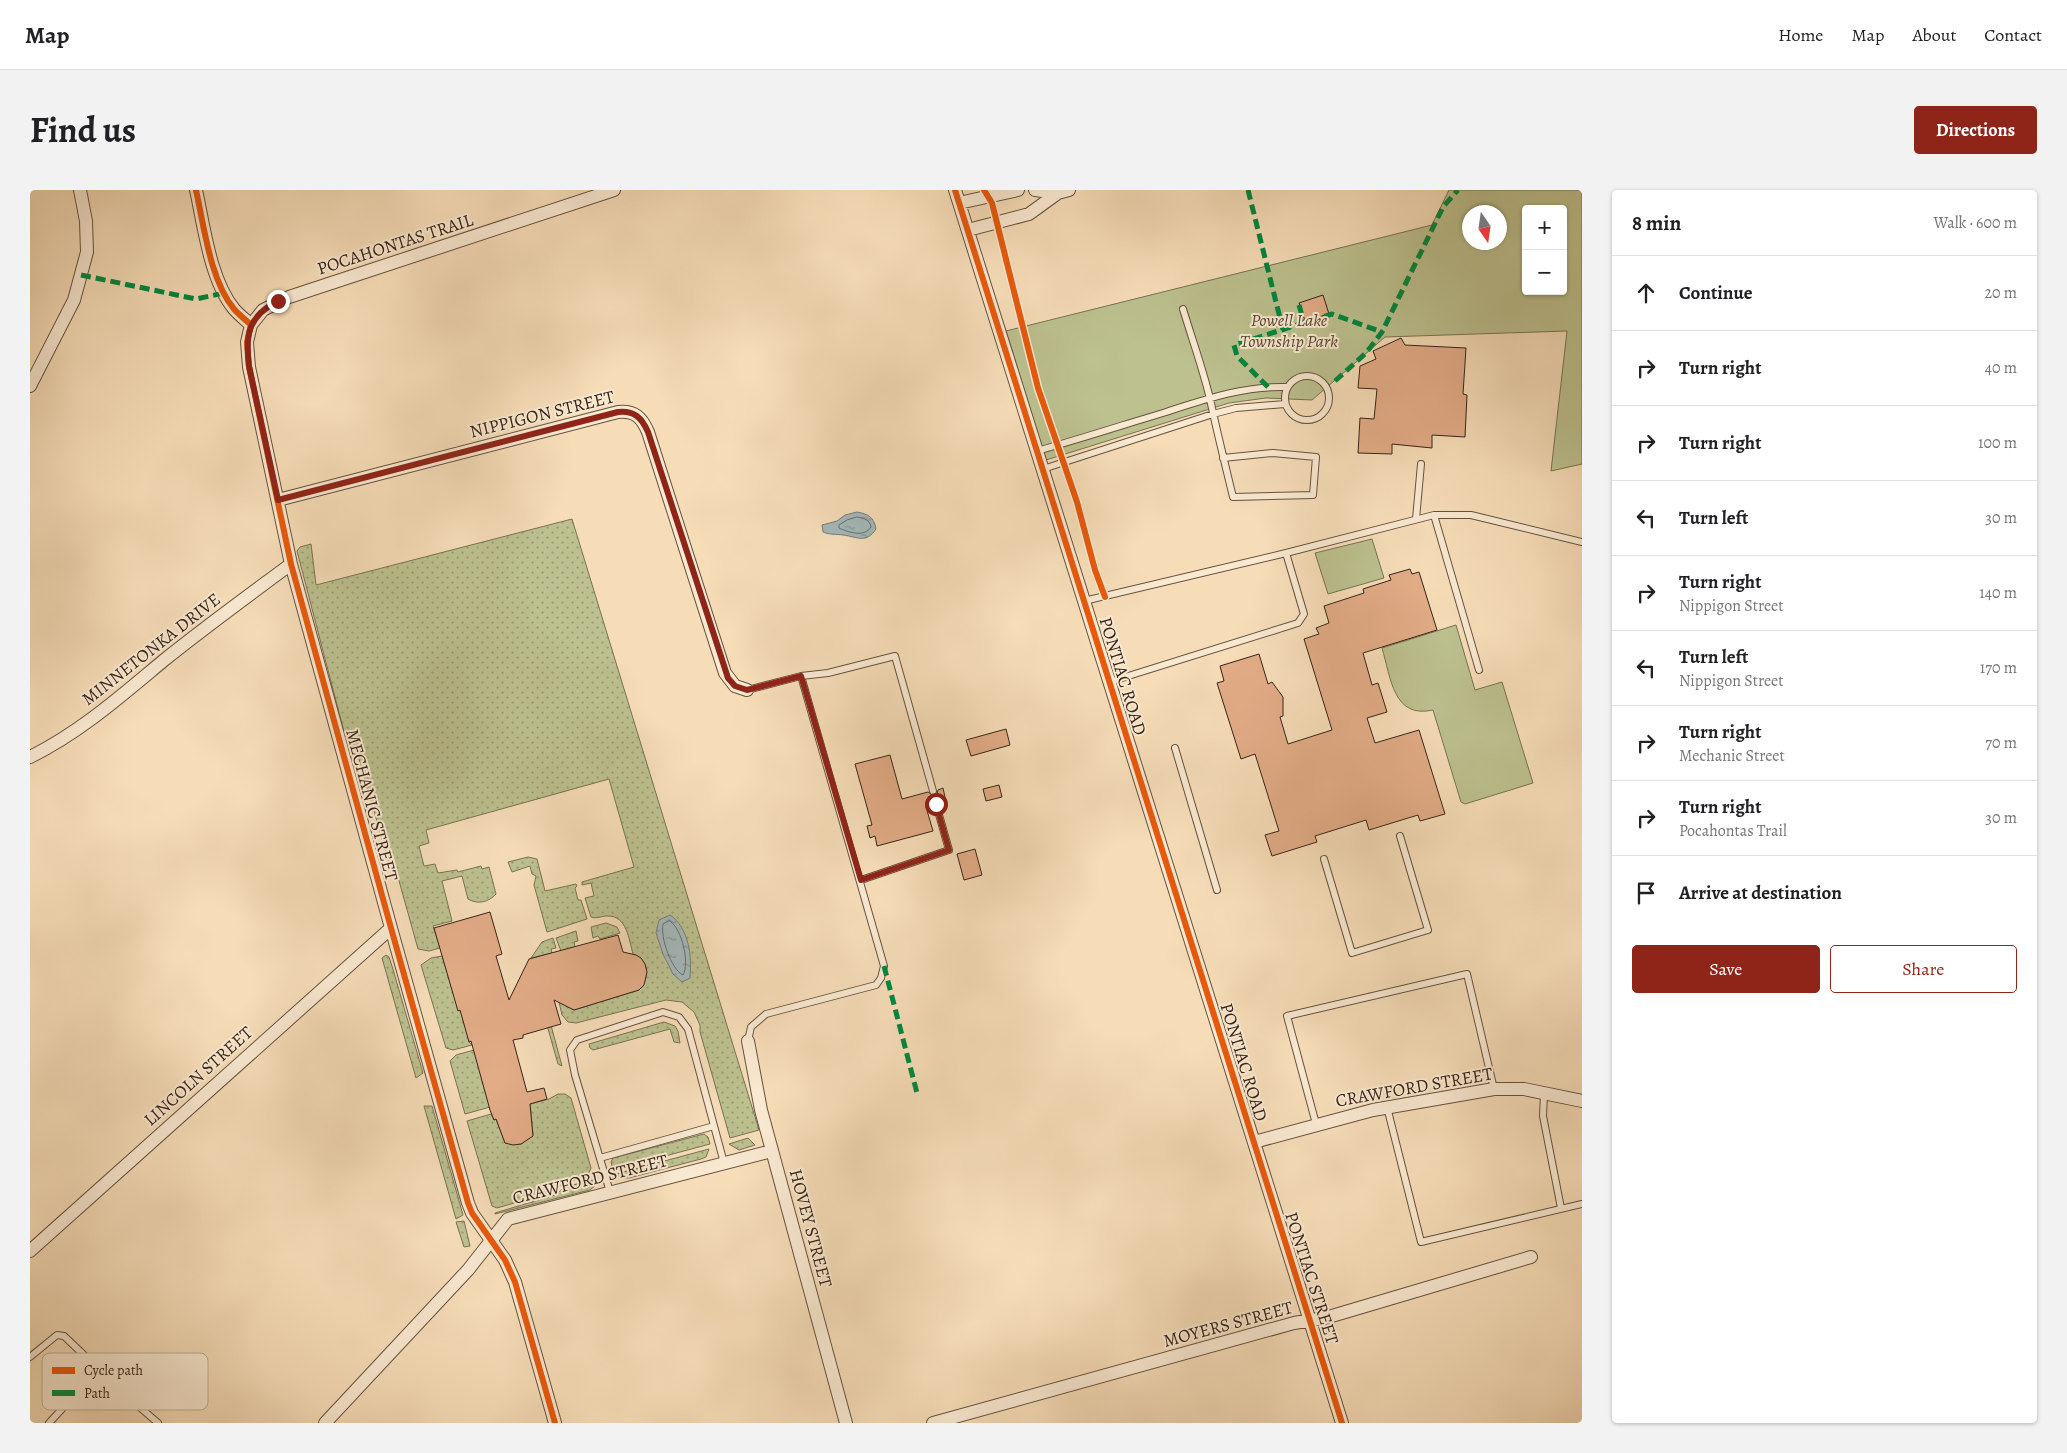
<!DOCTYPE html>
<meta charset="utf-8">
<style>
body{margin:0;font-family:Alegreya,serif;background:#f2f2f2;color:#202124}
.controls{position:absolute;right:15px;top:15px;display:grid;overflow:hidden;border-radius:5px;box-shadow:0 1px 4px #0004}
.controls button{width:45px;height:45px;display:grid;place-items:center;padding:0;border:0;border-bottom:1px solid #e0e0e0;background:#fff;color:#202124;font:25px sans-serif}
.compass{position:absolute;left:1432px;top:15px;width:45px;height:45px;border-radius:50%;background:#fff;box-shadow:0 1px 4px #0004;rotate:167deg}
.stop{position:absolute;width:15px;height:15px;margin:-11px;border:4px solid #8f2418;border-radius:50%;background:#fff}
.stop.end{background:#8f2418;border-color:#fff;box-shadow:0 1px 5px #0008}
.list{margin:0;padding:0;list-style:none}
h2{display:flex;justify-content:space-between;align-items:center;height:65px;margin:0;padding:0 20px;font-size:21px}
h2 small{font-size:16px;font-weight:400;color:#757577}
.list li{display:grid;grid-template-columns:32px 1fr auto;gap:15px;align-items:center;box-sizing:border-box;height:75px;padding:0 20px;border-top:1px solid #e0e0e0}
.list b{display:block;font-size:19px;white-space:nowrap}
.list p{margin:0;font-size:16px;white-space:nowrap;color:#757577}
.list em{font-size:16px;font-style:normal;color:#757577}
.actions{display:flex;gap:10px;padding:15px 20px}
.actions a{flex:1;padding:11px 0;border:1px solid #8f2418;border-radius:5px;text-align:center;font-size:18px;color:#8f2418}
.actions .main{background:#8f2418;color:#fff}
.icon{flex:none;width:28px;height:28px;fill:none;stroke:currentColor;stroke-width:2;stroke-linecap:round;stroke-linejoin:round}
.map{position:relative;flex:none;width:1552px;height:1233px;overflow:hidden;border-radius:5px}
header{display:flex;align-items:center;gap:30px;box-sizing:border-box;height:70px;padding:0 25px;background:#fff;border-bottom:1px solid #e0e0e0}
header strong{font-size:24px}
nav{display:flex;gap:28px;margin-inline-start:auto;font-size:18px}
.intro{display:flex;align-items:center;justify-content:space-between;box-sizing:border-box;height:120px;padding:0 30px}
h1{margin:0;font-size:35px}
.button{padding:12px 22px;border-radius:5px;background:#8f2418;color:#fff;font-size:18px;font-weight:700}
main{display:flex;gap:30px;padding:0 30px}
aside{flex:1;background:#fff;border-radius:5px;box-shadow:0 1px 4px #0004}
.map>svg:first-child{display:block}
</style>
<header>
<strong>Map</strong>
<nav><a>Home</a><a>Map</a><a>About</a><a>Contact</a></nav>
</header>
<div class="intro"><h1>Find us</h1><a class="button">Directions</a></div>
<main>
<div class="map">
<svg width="1552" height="1233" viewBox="0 0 1552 1233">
<defs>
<pattern id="grass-dots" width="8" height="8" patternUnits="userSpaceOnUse" patternTransform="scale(1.25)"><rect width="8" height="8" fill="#bcc18f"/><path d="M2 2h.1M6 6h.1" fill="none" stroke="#9a9c74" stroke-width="1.8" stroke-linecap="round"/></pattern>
<pattern id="water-ripples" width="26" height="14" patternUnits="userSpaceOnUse" patternTransform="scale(1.25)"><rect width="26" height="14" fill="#a3b8bb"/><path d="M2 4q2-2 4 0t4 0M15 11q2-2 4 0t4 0" fill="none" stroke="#869597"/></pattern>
</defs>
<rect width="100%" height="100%" fill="#f6ddb8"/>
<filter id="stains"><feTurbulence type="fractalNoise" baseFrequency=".004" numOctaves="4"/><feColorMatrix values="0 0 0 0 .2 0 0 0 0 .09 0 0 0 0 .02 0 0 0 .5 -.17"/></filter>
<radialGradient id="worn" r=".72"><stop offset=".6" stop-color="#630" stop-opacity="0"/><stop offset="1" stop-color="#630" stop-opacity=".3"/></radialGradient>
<path fill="url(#grass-dots)" stroke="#797254" d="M 542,329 L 729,940 L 700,948 L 670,842 L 670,835 L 664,822 L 652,812 L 636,810 L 546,833 L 538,832 L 532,825 L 529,812 L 544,820 L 609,800 C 620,788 620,770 603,764 C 599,750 597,725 577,726 C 571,726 567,729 561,727 L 555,708 L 564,706 L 561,693 L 552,695 L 552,692 L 604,677 L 579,589 L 396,640 L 399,653 L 389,656 L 394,676 L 405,674 L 408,683 L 427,680 L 428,682 L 451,676 L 452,679 L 459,677 L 466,704 C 459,712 448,715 438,709 L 432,686 L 412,691 L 422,731 L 403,736 L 410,758 L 399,761 L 388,759 L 366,680 L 359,673 L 325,555 L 319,561 L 267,361 L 270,357 L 281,354 L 286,395 Z
M 498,667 L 507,669 L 515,701 L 546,694 L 547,696 L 545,698 L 548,710 L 551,710 L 557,729 L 517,742 L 504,695 L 506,686 L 502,684 L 500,676 L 482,682 L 478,672 Z
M 576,733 L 587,737 L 590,743 L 570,749 L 568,746 L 563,748 L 561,737 Z
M 546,741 L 548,751 L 544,752 L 545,757 L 531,761 L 526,748 Z
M 523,748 L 526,758 L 521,759 L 522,763 L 501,768 L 512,752 Z
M 356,765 L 359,767 L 362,776 L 393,883 L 386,888 L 352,768 Z
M 412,766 L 429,820 L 434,819 L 439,852 L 442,855 L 423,860 L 416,858 L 391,775 L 401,768 Z
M 515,813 L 532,876 L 528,874 L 511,814 Z
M 634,832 L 645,836 L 648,841 L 650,853 L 644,852 L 640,839 L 563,860 L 560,858 L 559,854 Z
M 444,860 L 460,917 L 435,924 L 420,871 L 426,865 Z
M 528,904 L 535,904 L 541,908 L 561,978 L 557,987 L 535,992 L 519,1003 L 467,1018 L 462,1016 L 437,931 L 461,924 L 464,930 L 466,929 L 475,953 L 491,954 L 503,945 L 500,914 L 519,909 Z
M 394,916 L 402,916 L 433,1025 L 426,1029 Z
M 674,944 L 678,947 L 680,954 L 583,980 L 581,972 L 583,968 Z
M 718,948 L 725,955 L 709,960 L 699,954 Z
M 679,959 L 676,967 L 671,969 L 599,988 L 591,988 L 586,984 Z
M 567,989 L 566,995 L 560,1000 L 465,1024 L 465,1023 L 525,1005 L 535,997 Z
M 434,1031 L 440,1056 L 434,1057 L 426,1032 Z"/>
<path fill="#bcc18f" stroke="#797254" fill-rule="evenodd" d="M 1419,0 L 1552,0 L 1552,274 L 1521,281 L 1537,141 L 1355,147 L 1282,210 L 1236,208 L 1199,213 L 1016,270 L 976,141 L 1402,35 ZM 1496,19 L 1533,19 L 1533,101 L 1496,101 ZM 1440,22 L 1470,22 L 1470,52 L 1440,52 Z
M 1342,349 L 1354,388 L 1298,404 L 1285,363 Z
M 1426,435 L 1445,500 L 1472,492 L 1503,593 L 1435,614 L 1431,612 L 1403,520 C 1363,529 1361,488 1352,458 Z"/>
<path fill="url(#water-ripples)" stroke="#777c7a" d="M 827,322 C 838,324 844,327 846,339 C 836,354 828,347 813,345 C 806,344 800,345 793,342 L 792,335 L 807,331 L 815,325 Z
M 640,725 C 659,738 662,766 660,788 L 652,792 L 643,784 L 633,764 L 626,743 L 629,730 Z"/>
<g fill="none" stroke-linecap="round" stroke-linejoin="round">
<path stroke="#6c6e6a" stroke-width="1" d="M 827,327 C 834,328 840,330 841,337 C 834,348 818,342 809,338 L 809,335 L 817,330 Z
M 640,731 C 652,739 660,773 653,785 C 641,779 630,747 633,734 Z"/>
</g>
<path fill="#e2ac87" stroke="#362318" d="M 1293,105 L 1299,124 L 1275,131 L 1269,113 Z
M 1371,148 L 1375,155 L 1436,158 L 1433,204 L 1437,205 L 1435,247 L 1402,245 L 1402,258 L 1362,254 L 1362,264 L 1328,263 L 1330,228 L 1344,229 L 1347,199 L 1328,198 L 1330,176 L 1346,169 L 1343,161 Z
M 1380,379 L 1382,384 L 1389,382 L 1407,440 L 1333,463 L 1342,495 L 1348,493 L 1357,522 L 1337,528 L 1345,553 L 1389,540 L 1415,624 L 1390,631 L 1388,625 L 1339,640 L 1336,630 L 1285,646 L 1287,652 L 1242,666 L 1235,645 L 1249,641 L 1225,564 L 1211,569 L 1187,493 L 1194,491 L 1190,476 L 1229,464 L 1238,494 L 1242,492 L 1253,507 L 1253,526 L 1250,527 L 1258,554 L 1302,540 L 1274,449 L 1289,444 L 1286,438 L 1299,433 L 1294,416 L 1334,403 L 1333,399 L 1361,390 L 1359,385 Z
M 976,539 L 980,555 L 941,566 L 936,550 Z
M 860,565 L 872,609 L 898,602 L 904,606 L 907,604 L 908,600 L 913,598 L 916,612 L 911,613 L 905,609 L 902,611 L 901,615 L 896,617 L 903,641 L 847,656 L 845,646 L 840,648 L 837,636 L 842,635 L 825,574 Z
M 969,595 L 972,607 L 956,611 L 953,599 Z
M 945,659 L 952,685 L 934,690 L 927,664 Z
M 460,722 L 472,764 L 466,766 L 479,810 L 499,769 L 588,745 L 593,762 L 606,765 L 611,768 L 615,774 L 617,782 L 614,795 L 609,800 L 544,820 L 524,810 L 531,834 L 493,845 L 493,848 L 483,850 L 497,902 L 514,898 L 517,909 L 500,914 L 503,946 L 491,954 L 483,955 L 475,953 L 466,929 L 464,930 L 460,920 L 441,851 L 439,852 L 430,820 L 428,821 L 404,738 Z"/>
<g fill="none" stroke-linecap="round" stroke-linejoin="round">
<g stroke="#665240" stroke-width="8">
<path id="service" d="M 1153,119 C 1162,149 1173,179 1180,209 C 1187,242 1195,274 1203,307 L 1283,305 L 1286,267 L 1243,263 L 1193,268
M1255 208a22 22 0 1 1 44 0a22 22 0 1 1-44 0Z
M 1007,261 C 1050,249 1093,235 1136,222 C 1176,209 1214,196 1256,197
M 1013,279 L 1183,224 L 1206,218 L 1255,214
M 1404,325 L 1449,480
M 1386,329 L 1391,274
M 1054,411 L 1256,363 L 1404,325 L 1441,325 L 1552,352
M 1079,492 L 1268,433 L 1274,424 L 1256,363
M 717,500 L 771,486 L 798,483 L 865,466 L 903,601
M 1145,558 L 1187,700
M 1294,669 L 1322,763 L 1398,740 L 1370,646
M 831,690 L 919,660 L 906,614
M 718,851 L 721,837 L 736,824 L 846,795 L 851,788 L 854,776 L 771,486
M 1514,904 L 1513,926 L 1531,1018
M 1357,917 L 1391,1052 L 1552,1014
M 1286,934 L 1257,826 L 1437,784 L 1464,899
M 570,968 L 684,936
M 580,1002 L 545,885 L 540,860 L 547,850 L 633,822 L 649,827 L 658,839 L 694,973
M 0,1167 L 27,1145 L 34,1146 L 98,1207 L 128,1233
M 19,1233 L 69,1179"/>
</g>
<g stroke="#665240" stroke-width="14">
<path id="minor" d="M 166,0 C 174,36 180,90 204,119 C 209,125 216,130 221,135 L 217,152 L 219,177 L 261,374 L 361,738 L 438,1013 L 442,1023 L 475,1070 L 485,1092 L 525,1233
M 925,0 L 1312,1233
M 1005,0 L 1028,3 L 1039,0
M 929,13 L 988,0
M 938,40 L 999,24 L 1028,3
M 221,135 L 233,120 L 259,107 L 584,0
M 0,196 L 44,110 L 57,62 L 56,31 L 50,0
M 248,310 L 588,222 C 605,220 612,228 618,242 L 695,483 L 705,496 L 717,500
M 0,567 C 49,543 91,506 133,471 C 175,437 218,406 261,374
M 718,851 L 731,920 L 816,1233
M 1224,952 L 1343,920 L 1464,899 L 1494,899 L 1552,911
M 0,1061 L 361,738
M 295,1233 L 438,1080 L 478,1029 L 742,961
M 903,1233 L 1264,1133 L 1295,1128 L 1501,1067"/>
</g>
<use href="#service" stroke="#f9e9d1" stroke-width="6"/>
<use href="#minor" stroke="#f9e9d1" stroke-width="12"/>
<path stroke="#00873e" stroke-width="5" stroke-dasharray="10 5" stroke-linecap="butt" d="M 1218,0 L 1253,140
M 51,85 L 166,109 L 194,103
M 1269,115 L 1274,133
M 1305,191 L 1336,163 L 1352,142 L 1413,17 L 1428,0
M 1238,197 L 1207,166 L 1204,155 L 1302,124 L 1352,142
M 854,776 L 887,903"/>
<g stroke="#f9e9d1" stroke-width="9">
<path id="cycleway" d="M 166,0 C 174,36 180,90 204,119 C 209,125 216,130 221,135 L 217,152 L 219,177 L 261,374 L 361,738 L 438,1013 L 442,1023 L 475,1070 L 485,1092 L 525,1233
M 925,0 L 1312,1233
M 954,0 L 962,13 L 1008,198 L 1047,312 L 1065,380 L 1075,407"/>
</g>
<use href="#cycleway" stroke="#e8590c" stroke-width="6"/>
</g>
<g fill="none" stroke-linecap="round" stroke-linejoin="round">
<path stroke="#8f2418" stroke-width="6" d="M 248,111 C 218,126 215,145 219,176 L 248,310 L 588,222 C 604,220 612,228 618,242 L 698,488 L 705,496 L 717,500 L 771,486 L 831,690 L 919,660 L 906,614"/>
</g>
<g text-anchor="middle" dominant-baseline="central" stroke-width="4" stroke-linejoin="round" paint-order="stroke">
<g font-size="18" fill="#362318" stroke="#f9e9d1">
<text transform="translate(365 54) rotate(-18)">POCAHONTAS TRAIL</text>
<text transform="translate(512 224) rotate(-14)">NIPPIGON STREET</text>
<text transform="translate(121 459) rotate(-38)">MINNETONKA DRIVE</text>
<text transform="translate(1093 486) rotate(73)">PONTIAC ROAD</text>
<text transform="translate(342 615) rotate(75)">MECHANIC STREET</text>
<text transform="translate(1214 872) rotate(73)">PONTIAC ROAD</text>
<text transform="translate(168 886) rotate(-42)">LINCOLN STREET</text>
<text transform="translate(1384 897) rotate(-10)">CRAWFORD STREET</text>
<text transform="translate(560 989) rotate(-14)">CRAWFORD STREET</text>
<text transform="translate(781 1038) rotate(75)">HOVEY STREET</text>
<text transform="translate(1282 1088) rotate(72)">PONTIAC STREET</text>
<text transform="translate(1198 1134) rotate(-15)">MOYERS STREET</text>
</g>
<g font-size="18" font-style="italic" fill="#584a36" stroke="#f9e9d1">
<text x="1259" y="130">Powell Lake<tspan x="1259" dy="21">Township Park</tspan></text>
</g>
</g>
<rect x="12" y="1163" width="166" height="57" rx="8" fill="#f9e9d1" stroke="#beae9a" stroke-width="1"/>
<rect x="22" y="1177" width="23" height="7" fill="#e8590c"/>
<rect x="22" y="1200" width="23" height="6" fill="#00873e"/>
<g font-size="14" fill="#362318">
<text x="54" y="1185">Cycle path</text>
<text x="54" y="1208">Path</text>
</g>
<rect width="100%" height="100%" filter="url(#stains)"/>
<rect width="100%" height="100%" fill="url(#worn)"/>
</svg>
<div class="controls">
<button>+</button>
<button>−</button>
</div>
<svg class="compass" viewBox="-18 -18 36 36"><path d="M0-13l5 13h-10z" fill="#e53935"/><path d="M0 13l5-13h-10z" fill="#757577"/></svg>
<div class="stop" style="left:906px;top:614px"></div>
<div class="stop end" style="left:248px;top:111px"></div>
</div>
<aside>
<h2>8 min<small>Walk · 600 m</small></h2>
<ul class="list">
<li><svg class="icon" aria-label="ahead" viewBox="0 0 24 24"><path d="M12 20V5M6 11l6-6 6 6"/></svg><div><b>Continue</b></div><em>20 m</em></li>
<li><svg class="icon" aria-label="right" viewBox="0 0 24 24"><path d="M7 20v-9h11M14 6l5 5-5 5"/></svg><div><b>Turn right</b></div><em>40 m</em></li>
<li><svg class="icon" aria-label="right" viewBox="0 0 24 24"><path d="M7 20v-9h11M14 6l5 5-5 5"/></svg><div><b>Turn right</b></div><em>100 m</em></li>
<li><svg class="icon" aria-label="left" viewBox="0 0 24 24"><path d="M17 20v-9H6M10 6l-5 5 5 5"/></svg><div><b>Turn left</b></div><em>30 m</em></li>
<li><svg class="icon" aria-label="right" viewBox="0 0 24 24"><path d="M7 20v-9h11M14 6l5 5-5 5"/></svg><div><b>Turn right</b><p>Nippigon Street</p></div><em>140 m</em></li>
<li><svg class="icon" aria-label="left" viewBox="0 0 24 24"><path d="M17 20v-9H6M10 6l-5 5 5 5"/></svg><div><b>Turn left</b><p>Nippigon Street</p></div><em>170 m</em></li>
<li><svg class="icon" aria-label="right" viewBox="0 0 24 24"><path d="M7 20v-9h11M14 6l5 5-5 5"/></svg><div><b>Turn right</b><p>Mechanic Street</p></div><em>70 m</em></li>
<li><svg class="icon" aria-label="right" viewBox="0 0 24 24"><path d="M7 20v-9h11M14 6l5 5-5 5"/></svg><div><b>Turn right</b><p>Pocahontas Trail</p></div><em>30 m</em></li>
<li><svg class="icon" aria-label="arrive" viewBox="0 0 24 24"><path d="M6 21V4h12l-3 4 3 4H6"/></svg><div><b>Arrive at destination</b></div></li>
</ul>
<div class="actions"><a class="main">Save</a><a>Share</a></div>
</aside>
</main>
